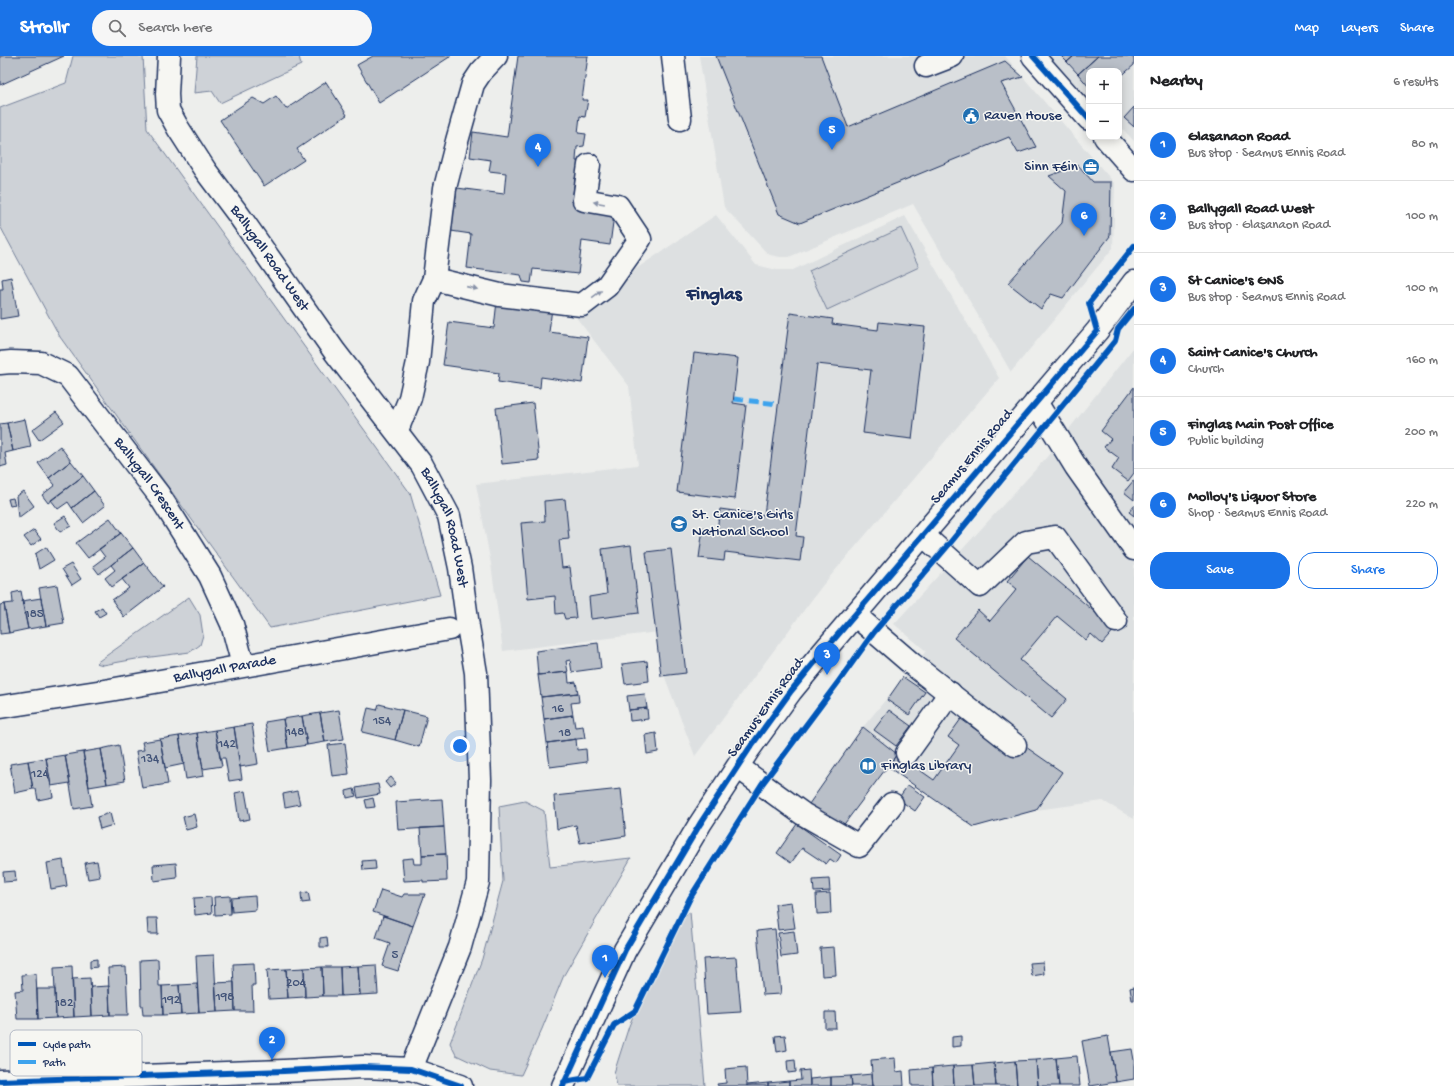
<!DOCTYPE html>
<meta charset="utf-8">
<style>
body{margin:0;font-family:"Gochi Hand",sans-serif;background:#f6f6f6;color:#202124}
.controls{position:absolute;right:12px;top:12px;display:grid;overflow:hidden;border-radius:8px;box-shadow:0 2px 10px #0003}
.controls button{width:36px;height:36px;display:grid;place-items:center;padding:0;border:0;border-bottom:1px solid #e0e0e0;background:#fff;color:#202124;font:20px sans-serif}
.you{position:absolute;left:460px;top:690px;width:14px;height:14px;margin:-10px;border:3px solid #fff;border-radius:50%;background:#1a73e8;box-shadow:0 0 0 6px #1a73e833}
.badge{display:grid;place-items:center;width:26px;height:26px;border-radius:50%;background:#1a73e8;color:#fff;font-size:13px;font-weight:700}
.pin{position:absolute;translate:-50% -33px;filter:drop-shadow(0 1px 2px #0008)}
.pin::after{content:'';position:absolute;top:21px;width:14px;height:12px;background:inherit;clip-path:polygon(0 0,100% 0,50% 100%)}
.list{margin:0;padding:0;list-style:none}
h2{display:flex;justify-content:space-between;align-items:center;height:52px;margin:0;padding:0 16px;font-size:17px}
h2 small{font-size:13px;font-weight:400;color:#757577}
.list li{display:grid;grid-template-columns:26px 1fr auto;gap:12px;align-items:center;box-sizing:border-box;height:72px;padding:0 16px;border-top:1px solid #e0e0e0}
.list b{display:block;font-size:15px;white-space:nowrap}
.list p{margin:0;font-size:13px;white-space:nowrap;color:#757577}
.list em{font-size:13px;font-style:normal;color:#757577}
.actions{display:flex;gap:8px;padding:12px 16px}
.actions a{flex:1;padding:9px 0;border:1px solid #1a73e8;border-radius:16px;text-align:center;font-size:14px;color:#1a73e8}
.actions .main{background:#1a73e8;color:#fff}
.icon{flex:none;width:22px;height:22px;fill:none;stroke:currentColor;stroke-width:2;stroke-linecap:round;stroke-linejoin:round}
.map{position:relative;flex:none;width:1134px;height:1030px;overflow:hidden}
header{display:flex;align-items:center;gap:24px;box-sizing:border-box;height:56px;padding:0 20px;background:#1a73e8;color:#fff}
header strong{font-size:19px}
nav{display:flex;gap:22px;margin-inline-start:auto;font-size:14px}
.search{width:280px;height:36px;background:#f6f6f6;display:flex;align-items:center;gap:10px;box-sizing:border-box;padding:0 14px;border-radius:22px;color:#757577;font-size:15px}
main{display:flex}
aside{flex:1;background:#fff}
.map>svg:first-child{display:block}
</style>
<header>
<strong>Strollr</strong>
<div class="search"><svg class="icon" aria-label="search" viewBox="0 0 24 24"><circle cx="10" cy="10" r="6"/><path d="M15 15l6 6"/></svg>Search here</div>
<nav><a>Map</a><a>Layers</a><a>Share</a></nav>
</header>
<main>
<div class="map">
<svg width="1134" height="1030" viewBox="0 0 1134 1030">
<rect width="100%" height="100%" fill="#edeeec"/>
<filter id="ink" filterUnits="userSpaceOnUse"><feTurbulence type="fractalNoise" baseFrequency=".025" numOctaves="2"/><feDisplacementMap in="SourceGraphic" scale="8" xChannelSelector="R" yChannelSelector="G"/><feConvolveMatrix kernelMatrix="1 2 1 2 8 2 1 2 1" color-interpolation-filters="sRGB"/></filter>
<g filter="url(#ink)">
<path fill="#dde0e1" d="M 699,0 L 1005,0 L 1115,128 L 1113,192 L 1011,316 L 913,148 L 789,201 L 780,201 L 770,199 L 765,195 L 724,151 Z
M 1049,0 L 1134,0 L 1134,85 L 1119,69 L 1119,15 L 1089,15 L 1089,43 Z
M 716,159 L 756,209 L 777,214 L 793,214 L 905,160 L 999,322 L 822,530 L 695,700 L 664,619 L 658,576 L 503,595 L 491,508 L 476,428 L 638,409 L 629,330 L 572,256 Z
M 1134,291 L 1134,763 L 1103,745 L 1036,754 L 974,771 L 888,711 L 896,697 L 863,671 L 926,595 L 894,568 L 1046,402 Z"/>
<path fill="#ced2d7" stroke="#74809a" d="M 73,0 L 143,0 L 147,73 L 410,437 L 440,539 L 270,572 L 60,281 L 0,170 L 0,52 L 66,27 Z
M 197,0 L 299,0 L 301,9 L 220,47 L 212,35 L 194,37 Z
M 901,172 L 919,211 L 827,254 L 809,215 Z
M 189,541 L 200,559 L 203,579 L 200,589 L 190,596 L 136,603 L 103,609 L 96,607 Z
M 525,745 L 544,755 L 550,811 L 631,802 L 564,919 L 542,973 L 521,1019 L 490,1015 L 456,999 L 450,987 L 482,903 L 503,825 L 499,750 Z
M 690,856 L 705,1030 L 617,1030 L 614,1017 L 629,970 L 650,919 L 674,867 Z"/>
<path fill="#b9bfc8" stroke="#1b2f5e" d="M 0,0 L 64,0 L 0,29 Z
M 373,0 L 451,0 L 379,47 L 357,9 Z
M 518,0 L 588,0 L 582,44 L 588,44 L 585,61 L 580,60 L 578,77 L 586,78 L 584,90 L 577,91 L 576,105 L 586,106 L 584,124 L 575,122 L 572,146 L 615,151 L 610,189 L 582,185 L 578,218 L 533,213 L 531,227 L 523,226 L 521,219 L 467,212 L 471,178 L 451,175 L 457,132 L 504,138 L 506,117 L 489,115 L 491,104 L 470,101 L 473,76 L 507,81 Z
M 716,0 L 821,0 L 848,71 L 1005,5 L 1023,21 L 1001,27 L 1036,91 L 1018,97 L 1009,81 L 800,167 L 779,158 Z
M 1061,0 L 1074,0 L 1067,6 Z
M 1074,0 L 1098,0 L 1078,18 L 1067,6 Z
M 1098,0 L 1131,0 L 1134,3 L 1134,9 L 1119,22 L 1119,15 L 1089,15 L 1089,31 L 1078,18 Z
M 326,26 L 347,59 L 297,93 L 304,104 L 264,130 L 220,64 L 253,42 L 264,48 L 276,40 L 286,53 Z
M 1134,51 L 1134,71 L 1124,62 Z
M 1078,109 L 1093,126 L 1111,126 L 1110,180 L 1063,242 L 1051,238 L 1041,253 L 1008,227 L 1062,167 L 1066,135 L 1049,120 Z
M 11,221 L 18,260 L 0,263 L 0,233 L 3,233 L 2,223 Z
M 497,245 L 552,252 L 549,276 L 588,281 L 582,327 L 541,321 L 540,332 L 498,326 L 499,317 L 443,309 L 449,266 L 494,272 Z
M 790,257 L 833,263 L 832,268 L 878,274 L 879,266 L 925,271 L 912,383 L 863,377 L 871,314 L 817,308 L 796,480 L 803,481 L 800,505 L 725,496 L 724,505 L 699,502 L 703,472 L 717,474 L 720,453 L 764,459 Z
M 694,297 L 738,302 L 733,347 L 746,349 L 735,443 L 677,436 Z
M 1134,331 L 1134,417 L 1128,425 L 1112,413 L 1119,402 L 1104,391 L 1111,383 L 1101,375 Z
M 533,347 L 539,404 L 502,408 L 496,352 Z
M 56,356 L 64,366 L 39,384 L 32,374 Z
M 25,363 L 31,391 L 13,395 L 7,367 Z
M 7,367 L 13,395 L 5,397 L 7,409 L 0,411 L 0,368 Z
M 60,390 L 71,405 L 49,422 L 38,407 Z
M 71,405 L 83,420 L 48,447 L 42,439 L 55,429 L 49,422 Z
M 83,420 L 94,435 L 72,452 L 68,446 L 58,453 L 51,444 Z
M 1134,424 L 1134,444 L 1124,436 Z
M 23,435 L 34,450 L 18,462 L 16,440 Z
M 94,435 L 105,450 L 83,467 L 72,452 Z
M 13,442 L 15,449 L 10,450 L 8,443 Z
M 565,443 L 569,483 L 559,484 L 562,512 L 570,511 L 576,562 L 565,563 L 563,557 L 556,558 L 555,540 L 528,543 L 521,467 L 545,465 L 544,445 Z
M 1134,449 L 1134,460 L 1129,456 Z
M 65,460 L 71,470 L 60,476 L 54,467 Z
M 110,462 L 121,477 L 88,502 L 76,487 Z
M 34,474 L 41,483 L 31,490 L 24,481 Z
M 121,477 L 133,492 L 99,518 L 93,510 L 105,501 L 99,493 Z
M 631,489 L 639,557 L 591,563 L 589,541 L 607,538 L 602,493 Z
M 46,491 L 54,504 L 39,513 L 35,498 Z
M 133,492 L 144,507 L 112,531 L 105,522 L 115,514 L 111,509 Z
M 671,493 L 686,617 L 661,620 L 646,496 Z
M 1028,500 L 1115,573 L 1102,588 L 1091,578 L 1086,584 L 1057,560 L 1020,604 L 1067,643 L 1051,662 L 954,582 L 978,554 L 990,565 L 1017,533 L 1007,525 Z
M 144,507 L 163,531 L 124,561 L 112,544 L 129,532 L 122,523 Z
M 71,508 L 81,523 L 72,529 L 62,513 Z
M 57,529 L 64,567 L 46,570 L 39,532 Z
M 21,535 L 28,573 L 9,577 L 4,548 L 13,547 L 12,537 Z
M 41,542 L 46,570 L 28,573 L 22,545 Z
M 4,548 L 9,577 L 0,578 L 0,549 Z
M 102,551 L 106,557 L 99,561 L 95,555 Z
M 598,587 L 601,612 L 572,616 L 570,604 L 566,605 L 568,616 L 538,619 L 536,595 Z
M 647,605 L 649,625 L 625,628 L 622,608 Z
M 568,616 L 569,627 L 576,626 L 578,637 L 541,641 L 538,619 Z
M 903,621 L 925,636 L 909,659 L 887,644 Z
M 578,637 L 579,646 L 571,647 L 573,659 L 544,663 L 541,641 Z
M 645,638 L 647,652 L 629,654 L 627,640 Z
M 379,648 L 403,654 L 395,684 L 362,676 L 368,652 L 377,654 Z
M 647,652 L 648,663 L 630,665 L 629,654 Z
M 339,654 L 344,683 L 325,686 L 320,657 Z
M 403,654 L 427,660 L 419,691 L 395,684 Z
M 889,654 L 911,670 L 896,690 L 874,674 Z
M 320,657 L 325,686 L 307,689 L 302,660 Z
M 573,659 L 575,671 L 583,670 L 585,682 L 547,687 L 544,663 Z
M 302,660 L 307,689 L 288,692 L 283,663 Z
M 283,663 L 288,692 L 270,695 L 265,666 Z
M 961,663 L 1014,701 L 1023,689 L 1062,716 L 1036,754 L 974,771 L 888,711 L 897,698 L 934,724 L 959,689 L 948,681 Z
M 252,668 L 258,708 L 240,711 L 234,671 Z
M 234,671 L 242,723 L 229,725 L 225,702 L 220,702 L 215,674 Z
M 863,671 L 897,698 L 842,771 L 809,748 Z
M 215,674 L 222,710 L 203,713 L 197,677 Z
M 197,677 L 204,720 L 186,723 L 179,680 Z
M 656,677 L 658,696 L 647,698 L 645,679 Z
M 179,680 L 184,708 L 165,712 L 160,683 Z
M 160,683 L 168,728 L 142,732 L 136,695 L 144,694 L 142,686 Z
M 576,683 L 577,694 L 586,693 L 587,706 L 550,711 L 547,687 Z
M 345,687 L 349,718 L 332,720 L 328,689 Z
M 119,689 L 125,725 L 107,728 L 101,693 Z
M 101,693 L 107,728 L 89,731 L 83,696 Z
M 83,696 L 92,750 L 74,753 L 65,699 Z
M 65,699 L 70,727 L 51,730 L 46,702 Z
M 46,702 L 53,741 L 38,744 L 36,733 L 33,733 L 28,705 Z
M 28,705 L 33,733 L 15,737 L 10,708 Z
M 391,721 L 396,727 L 390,732 L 385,726 Z
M 378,728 L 380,738 L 358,742 L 356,732 Z
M 908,729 L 925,741 L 915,755 L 898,743 Z
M 354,733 L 356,740 L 347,742 L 346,735 Z
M 621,733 L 626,780 L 580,787 L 576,769 L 557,773 L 554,740 Z
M 245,735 L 250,763 L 239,765 L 235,737 Z
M 297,735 L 300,748 L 285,751 L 283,738 Z
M 373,742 L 375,751 L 367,752 L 365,744 Z
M 442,743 L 444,771 L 398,774 L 396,746 Z
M 110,757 L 113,769 L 100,773 L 97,761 Z
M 194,758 L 197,771 L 186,774 L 183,761 Z
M 797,768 L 841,799 L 836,807 L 830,803 L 826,808 L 802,792 L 791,807 L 777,797 Z
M 444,771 L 446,798 L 422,799 L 420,772 Z
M 446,798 L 447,825 L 423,826 L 423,824 L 404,825 L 402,803 L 413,802 L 414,808 L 422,808 L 422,799 Z
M 63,804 L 67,830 L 51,833 L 47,807 Z
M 375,804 L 376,813 L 363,814 L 362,805 Z
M 97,805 L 100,821 L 88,823 L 85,807 Z
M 176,807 L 177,822 L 154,825 L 153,809 Z
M 15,815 L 16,825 L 4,826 L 3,816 Z
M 829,823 L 830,835 L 814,836 L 813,824 Z
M 381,834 L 402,841 L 404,838 L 425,838 L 413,870 L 373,856 Z
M 308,836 L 310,846 L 302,847 L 301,837 Z
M 830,837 L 831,857 L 817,858 L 816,838 Z
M 230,840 L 231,858 L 215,859 L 214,841 Z
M 255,840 L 256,854 L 232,856 L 231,842 Z
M 211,841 L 212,857 L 195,859 L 194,842 Z
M 791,846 L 795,872 L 778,874 L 775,848 Z
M 383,860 L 413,870 L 398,915 L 382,910 L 390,887 L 376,882 Z
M 147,862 L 157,862 L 158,878 L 148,878 Z
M 775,873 L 781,938 L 763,939 L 757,875 Z
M 794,875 L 797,899 L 781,901 L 778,877 Z
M 327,881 L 328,891 L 320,891 L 320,882 Z
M 834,891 L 836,919 L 822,920 L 820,892 Z
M 214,899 L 217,956 L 199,957 L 196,900 Z
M 736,901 L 741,956 L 707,958 L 703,903 Z
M 97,903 L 97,911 L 90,912 L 90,904 Z
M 158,903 L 159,930 L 162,930 L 163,959 L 143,959 L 142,949 L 141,949 L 140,904 Z
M 1043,906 L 1044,918 L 1032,920 L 1030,907 Z
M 254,907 L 255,929 L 252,929 L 253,955 L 235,955 L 233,908 Z
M 376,909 L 378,938 L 360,939 L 358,910 Z
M 72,910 L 74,961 L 56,962 L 54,911 Z
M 358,910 L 360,939 L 341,940 L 340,911 Z
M 126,911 L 128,959 L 110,959 L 108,912 Z
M 322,911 L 323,940 L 305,941 L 304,912 Z
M 322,911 L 340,911 L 341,940 L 323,940 Z
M 304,912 L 305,941 L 288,942 L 286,913 Z
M 286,913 L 288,942 L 269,943 L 267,914 Z
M 36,918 L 38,963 L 17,963 L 15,935 L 23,934 L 22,919 Z
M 90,922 L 92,960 L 74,961 L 72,923 Z
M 234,926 L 235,955 L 217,956 L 215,927 Z
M 197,928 L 199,957 L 181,958 L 179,929 Z
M 179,929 L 181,958 L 163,959 L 162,930 Z
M 109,930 L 110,959 L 92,960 L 91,931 Z
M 1134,931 L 1134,944 L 1132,944 L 1130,932 Z
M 37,933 L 55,933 L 56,962 L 38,963 Z
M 825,956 L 835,956 L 836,972 L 825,972 Z
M 785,979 L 787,994 L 777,996 L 775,980 Z
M 961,980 L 961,990 L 952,991 L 952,981 Z
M 1108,980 L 1116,1026 L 1090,1030 L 1082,985 Z
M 1132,993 L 1134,1004 L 1134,1023 L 1116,1026 L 1111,996 Z
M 1077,1000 L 1080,1030 L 1059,1030 L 1056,1002 Z
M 895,1002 L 896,1016 L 903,1015 L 904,1030 L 873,1030 L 871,1004 Z
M 1056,1002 L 1059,1030 L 1038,1030 L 1036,1004 Z
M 795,1004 L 796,1016 L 788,1017 L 787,1005 Z
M 1036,1004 L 1038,1030 L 1017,1030 L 1015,1005 Z
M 1015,1005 L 1017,1030 L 996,1030 L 994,1007 Z
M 994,1007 L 996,1030 L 975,1030 L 973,1009 Z
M 973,1009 L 975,1030 L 954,1030 L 953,1010 Z
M 953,1010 L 954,1030 L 933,1030 L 932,1012 Z
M 746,1011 L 747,1030 L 718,1030 L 717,1028 L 726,1027 L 725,1013 Z
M 932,1012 L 933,1030 L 912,1030 L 911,1014 Z
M 809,1014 L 810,1030 L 789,1030 L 789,1025 L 801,1024 L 800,1015 Z
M 872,1018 L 873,1030 L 852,1030 L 851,1020 Z
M 851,1020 L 852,1030 L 831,1030 L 831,1021 Z
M 831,1021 L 831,1030 L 810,1030 L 810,1023 Z
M 789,1025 L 789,1030 L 768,1030 L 768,1027 Z
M 768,1027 L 768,1030 L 747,1030 L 747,1029 Z"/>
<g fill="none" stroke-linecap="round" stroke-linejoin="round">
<g stroke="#1b2f5e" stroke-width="25">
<g id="minor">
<path id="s1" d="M 169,0 L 167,38 L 168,54 L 178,72 L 205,114 L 238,158 L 335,296 L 422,409 L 449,460 L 460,512 L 468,570 L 476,617 L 480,724 L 478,826 L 460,891 L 411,1013"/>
<path d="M 673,0 L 680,63"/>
<path d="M 1033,0 L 1089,63"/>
<path d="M 926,10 L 952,0"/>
<path d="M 1105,81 L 1134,114"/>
<path d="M 434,223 L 500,239 L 582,249 L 607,230 L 640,183 L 618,150 L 584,144 L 589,109"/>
<path id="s2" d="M 0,307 L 11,306 L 41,307 L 68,320 L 159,439 L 210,520 L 232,568 L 243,609"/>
<path d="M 1036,346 L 1076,411 L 1134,493"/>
<path d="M 397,374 L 410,342 L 418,306 L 424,245 L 434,223 L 445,132 L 457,85 L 473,28 L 481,16 L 496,0"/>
<path d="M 923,479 L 980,530 L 1026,486 L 1055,481 L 1116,565"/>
<path d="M 855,559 L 912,608 L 1015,689"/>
<path id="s3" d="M 0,651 L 110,634 L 449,573"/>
<path d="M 907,697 L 950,637"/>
<path d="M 738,711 L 803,758 L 859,790 L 892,748"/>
<path d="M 0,1025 L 284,1015 L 363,1011 L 411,1013 L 461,1030"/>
</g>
</g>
<g stroke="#1b2f5e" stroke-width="25">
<path id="major" d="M 563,1030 L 625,894 L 700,768 L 749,693 L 791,635 L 824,595 L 1097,275 L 1134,226"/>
</g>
<use href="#minor" stroke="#f6f6f2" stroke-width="22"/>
<use href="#major" stroke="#f6f6f2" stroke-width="22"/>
<path stroke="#3da3ed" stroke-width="5" stroke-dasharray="10 5" stroke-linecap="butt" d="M 734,343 L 778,348"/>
<g stroke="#f6f6f2" stroke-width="8">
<path id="cycleway" d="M 1033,0 L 1089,63
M 0,1025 L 284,1015 L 363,1011 L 411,1013 L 461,1030
M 564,1026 L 587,1022 L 614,969 L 635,955 L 690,842 L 762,728 L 839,625 L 874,576 L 950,487 L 1115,285 L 1118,273 L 1134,253
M 563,1030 L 625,894 L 700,768 L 749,693 L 791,635 L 824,595 L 1097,275 L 1089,247 L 1134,190"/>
</g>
<use href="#cycleway" stroke="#0057b8" stroke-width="6"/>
</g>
<defs><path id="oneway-solid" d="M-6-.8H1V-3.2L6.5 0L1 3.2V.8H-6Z"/></defs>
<g fill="#8892a8">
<use href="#oneway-solid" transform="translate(599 147) rotate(-170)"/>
<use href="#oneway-solid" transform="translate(472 232) rotate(13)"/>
<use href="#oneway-solid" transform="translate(597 238) rotate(-36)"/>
</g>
</g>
<defs>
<g id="civic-disc" transform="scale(0.9)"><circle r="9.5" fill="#1f6fb2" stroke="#f6f6f2"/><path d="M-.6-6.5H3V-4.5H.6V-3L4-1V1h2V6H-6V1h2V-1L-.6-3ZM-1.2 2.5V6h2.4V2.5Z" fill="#fff"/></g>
<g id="office-disc" transform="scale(0.9)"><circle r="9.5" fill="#1f6fb2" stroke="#f6f6f2"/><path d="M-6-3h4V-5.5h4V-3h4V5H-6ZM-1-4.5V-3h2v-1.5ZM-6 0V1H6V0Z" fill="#fff"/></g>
<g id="school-disc" transform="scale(0.9)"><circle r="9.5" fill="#1f6fb2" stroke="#f6f6f2"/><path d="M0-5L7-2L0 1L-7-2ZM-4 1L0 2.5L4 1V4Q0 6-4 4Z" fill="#fff"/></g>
<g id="library-disc" transform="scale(0.9)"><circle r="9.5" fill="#1f6fb2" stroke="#f6f6f2"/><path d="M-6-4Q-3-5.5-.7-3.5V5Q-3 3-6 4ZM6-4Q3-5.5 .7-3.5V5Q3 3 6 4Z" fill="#fff"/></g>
</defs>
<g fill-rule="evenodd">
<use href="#civic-disc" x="971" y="60"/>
<use href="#office-disc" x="1091" y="111"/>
<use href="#school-disc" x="679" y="468"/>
<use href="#library-disc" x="868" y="710"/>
</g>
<g text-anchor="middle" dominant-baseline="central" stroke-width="3" stroke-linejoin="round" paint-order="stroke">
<g font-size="13" fill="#425378">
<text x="34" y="558">185</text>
<text x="558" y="653">16</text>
<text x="382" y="665">154</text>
<text x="295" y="676">148</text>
<text x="565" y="677">18</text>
<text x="227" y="688">142</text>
<text x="150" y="703">134</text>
<text x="40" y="718">124</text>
<text x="395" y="899">5</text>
<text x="296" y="927">204</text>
<text x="225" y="941">198</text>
<text x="171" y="944">192</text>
<text x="64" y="947">182</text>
</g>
<g font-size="15" fill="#1b2f5e" stroke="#f6f6f2" text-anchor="start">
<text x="984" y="60">Raven House</text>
<text x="1078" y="111" text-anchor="end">Sinn Féin</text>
<text x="692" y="459">St. Canice's Girls<tspan x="692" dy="17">National School</tspan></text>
<text x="881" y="710">Finglas Library</text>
</g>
<g font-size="15" fill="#1b2f5e" stroke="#f6f6f2">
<text stroke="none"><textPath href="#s1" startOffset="234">Ballygall Road West</textPath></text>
<text transform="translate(972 401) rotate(-50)">Seamus Ennis Road</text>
<text stroke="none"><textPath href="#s2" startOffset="206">Ballygall Crescent</textPath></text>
<text stroke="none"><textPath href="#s1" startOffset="558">Ballygall Road West</textPath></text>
<text stroke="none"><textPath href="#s3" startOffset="228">Ballygall Parade</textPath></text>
<text transform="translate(766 652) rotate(-54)">Seamus Ennis Road</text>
</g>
<g font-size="19" font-weight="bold" fill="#1b2f5e" stroke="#f6f6f2">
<text x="714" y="239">Finglas</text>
</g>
</g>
<rect x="10" y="974" width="132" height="46" rx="6" fill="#f6f6f2" stroke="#b4bac6" stroke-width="1"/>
<rect x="18" y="986" width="18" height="4" fill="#0057b8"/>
<rect x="18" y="1004" width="18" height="4" fill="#3da3ed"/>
<g font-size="11" fill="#1b2f5e">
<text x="43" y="992">Cycle path</text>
<text x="43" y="1010">Path</text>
</g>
</svg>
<div class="controls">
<button>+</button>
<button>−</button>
</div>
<div class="you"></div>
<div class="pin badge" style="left:605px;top:922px">1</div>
<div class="pin badge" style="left:272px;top:1004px">2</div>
<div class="pin badge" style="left:827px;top:619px">3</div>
<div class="pin badge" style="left:538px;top:111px">4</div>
<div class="pin badge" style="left:832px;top:94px">5</div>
<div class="pin badge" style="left:1084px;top:180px">6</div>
</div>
<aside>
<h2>Nearby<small>6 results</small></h2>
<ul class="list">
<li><span class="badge">1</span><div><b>Glasanaon Road</b><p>Bus stop · Seamus Ennis Road</p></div><em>80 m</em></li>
<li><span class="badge">2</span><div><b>Ballygall Road West</b><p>Bus stop · Glasanaon Road</p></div><em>100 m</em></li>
<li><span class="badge">3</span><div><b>St Canice's GNS</b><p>Bus stop · Seamus Ennis Road</p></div><em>100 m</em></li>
<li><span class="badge">4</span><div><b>Saint Canice's Church</b><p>Church</p></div><em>160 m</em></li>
<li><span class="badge">5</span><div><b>Finglas Main Post Office</b><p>Public building</p></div><em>200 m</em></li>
<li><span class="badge">6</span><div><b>Molloy's Liquor Store</b><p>Shop · Seamus Ennis Road</p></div><em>220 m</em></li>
</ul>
<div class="actions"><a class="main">Save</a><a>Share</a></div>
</aside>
</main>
